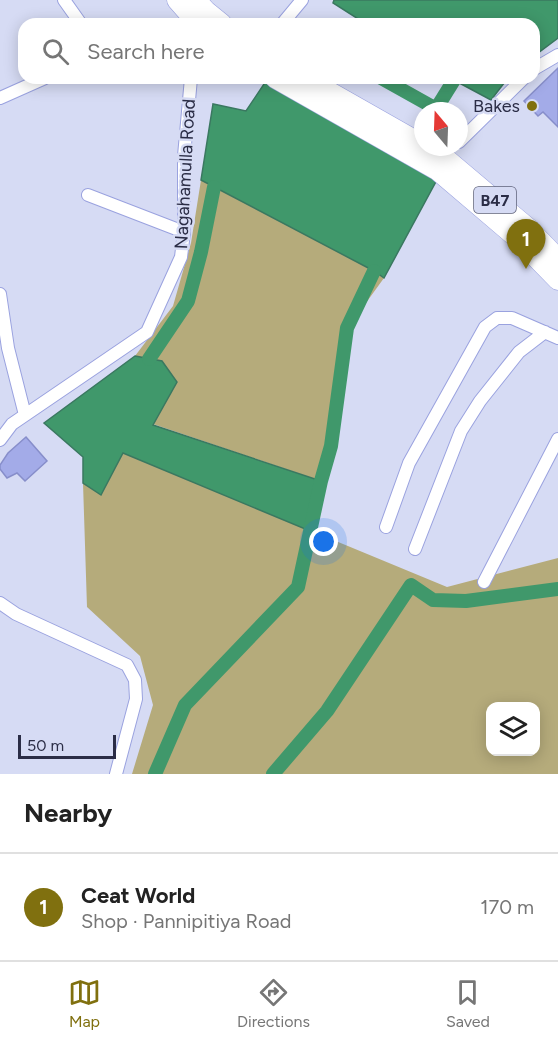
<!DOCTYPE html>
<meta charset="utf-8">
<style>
body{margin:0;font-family:Figtree,sans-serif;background:#f6f6f6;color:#222}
.controls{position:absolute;right:18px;bottom:18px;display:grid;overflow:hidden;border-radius:12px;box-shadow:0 3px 15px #0003}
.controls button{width:54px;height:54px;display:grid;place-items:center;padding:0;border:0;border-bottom:2px solid #e0e0e0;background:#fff;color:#222;font:30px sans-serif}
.compass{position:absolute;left:414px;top:102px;width:54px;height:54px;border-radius:50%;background:#fff;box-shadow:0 3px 15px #0003;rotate:341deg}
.scale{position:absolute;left:18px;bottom:15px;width:98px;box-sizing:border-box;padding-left:6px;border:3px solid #2b2d46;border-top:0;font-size:16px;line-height:21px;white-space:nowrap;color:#2b2d46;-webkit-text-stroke:4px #d6dbf4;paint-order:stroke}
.you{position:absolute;left:324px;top:542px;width:21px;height:21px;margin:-15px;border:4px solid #fff;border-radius:50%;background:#1a73e8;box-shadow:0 0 0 9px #1a73e833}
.badge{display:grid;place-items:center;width:39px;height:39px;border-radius:50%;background:#80700f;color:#fff;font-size:20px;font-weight:700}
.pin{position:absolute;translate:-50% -50px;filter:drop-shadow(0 2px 3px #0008)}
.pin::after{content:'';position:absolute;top:32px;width:21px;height:18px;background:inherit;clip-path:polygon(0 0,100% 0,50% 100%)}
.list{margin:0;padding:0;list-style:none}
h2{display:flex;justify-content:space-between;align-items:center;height:78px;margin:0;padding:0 24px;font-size:26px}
h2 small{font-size:20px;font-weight:400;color:#767676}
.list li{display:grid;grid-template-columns:39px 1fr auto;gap:18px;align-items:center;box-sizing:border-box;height:108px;padding:0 24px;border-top:2px solid #e0e0e0}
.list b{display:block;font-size:22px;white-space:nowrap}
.list p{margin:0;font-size:20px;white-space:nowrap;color:#767676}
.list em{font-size:20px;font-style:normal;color:#767676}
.icon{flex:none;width:33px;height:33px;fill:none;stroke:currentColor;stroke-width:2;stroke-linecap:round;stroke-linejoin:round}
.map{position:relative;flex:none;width:558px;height:774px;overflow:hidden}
.search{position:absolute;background:#fff;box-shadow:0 3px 15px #0003;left:18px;right:18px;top:18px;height:66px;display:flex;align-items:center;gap:15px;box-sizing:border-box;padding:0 21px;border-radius:18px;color:#767676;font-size:22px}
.sheet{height:186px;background:#fff}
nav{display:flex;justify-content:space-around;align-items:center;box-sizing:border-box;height:84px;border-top:2px solid #e0e0e0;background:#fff;font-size:16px;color:#767676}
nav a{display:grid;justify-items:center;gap:3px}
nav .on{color:#80700f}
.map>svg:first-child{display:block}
</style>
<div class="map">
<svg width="558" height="774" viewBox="0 0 558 774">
<rect width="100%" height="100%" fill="#d6dbf4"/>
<path fill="#b5ab7b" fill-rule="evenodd" d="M 201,180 L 374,271 L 384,278 L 347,329 L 331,446 L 321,481 L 153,424 L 162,361 L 135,356 L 173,306 L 191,243 Z
M 123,453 L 447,587 L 558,558 L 558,774 L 132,774 L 153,705 L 140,656 L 87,607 L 83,483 L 101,495 ZM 490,706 L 536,706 L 536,752 L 490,752 Z"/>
<path fill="#40986b" stroke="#3a7860" stroke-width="1.5" d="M 334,0 L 558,0 L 558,38 L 534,56 L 534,24 L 366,24 L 333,3 Z
M 268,78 L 439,176 L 384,278 L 374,271 L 201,180 L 213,104 L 246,111 Z
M 450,78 L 508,78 L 491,100 Z
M 135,356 L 162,361 L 177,382 L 153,425 L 321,481 L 310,531 L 123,453 L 101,495 L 83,483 L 83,457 L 44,423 Z"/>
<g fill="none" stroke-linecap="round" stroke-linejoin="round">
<path stroke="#40986b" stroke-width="14" d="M 381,78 L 440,111
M 436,109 L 454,80
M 149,359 L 188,301 L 201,252 L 214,187
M 155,774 L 185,705 L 298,587 L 321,481 L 331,446 L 347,328 L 374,271
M 273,774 L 327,711 L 411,585 L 433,600 L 466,601 L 558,589"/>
</g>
<path fill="#a3abe8" stroke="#878eca" stroke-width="1.5" d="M 558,68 L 558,127 L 543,112 L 538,116 L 524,101 Z
M 26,437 L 47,461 L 25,481 L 17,473 L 7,478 L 0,469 L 0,465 L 8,453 Z"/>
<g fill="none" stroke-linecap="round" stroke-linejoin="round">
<g stroke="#9aa2df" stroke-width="14">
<path id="minor" d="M 64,0 L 81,24
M 282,24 L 302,0
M 534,69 L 558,55
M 0,98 L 45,78
M 459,142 L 524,78
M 88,195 L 184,232
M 0,294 L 8,348 L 25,415
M 0,440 L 12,424 L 147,332 L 181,257 L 184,232 L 184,156 L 191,78
M 386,527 L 409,463 L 485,327 L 497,318 L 512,318 L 558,338
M 415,549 L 461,431 L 480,401 L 519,352 L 545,332
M 484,582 L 558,439
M 0,603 L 16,614 L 127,665 L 135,680 L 136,699 L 116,774"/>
</g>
<g stroke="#9aa2df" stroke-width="21">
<path id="primary" d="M 177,0 L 198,24
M 196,0 L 206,11 L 222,24
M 275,78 L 437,170 L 517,238 L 558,280
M 305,78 L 423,145
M 426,147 L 445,158 L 528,228 L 558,259"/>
</g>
<use href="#minor" stroke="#fff" stroke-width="12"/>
<use href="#primary" stroke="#fff" stroke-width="20"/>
</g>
<circle fill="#80700f" stroke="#d6dbf4" stroke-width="2" cx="532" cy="106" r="6"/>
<g text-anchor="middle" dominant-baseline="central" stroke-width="5" stroke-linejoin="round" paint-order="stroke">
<rect fill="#d6dbf4" stroke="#5e617a" stroke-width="1.5" x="474" y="187" width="42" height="26" rx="4.5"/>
<g font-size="16" font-weight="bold" fill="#2b2d46">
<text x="495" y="200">B47</text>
</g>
<g font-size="18" fill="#2b2d46" stroke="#d6dbf4" text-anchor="end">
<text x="520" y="106">Bakes</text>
</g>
<g font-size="18" fill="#2b2d46" stroke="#d6dbf4">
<text transform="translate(185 174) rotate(-87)">Nagahamulla Road</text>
</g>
</g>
</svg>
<div class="controls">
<button><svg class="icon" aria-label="layers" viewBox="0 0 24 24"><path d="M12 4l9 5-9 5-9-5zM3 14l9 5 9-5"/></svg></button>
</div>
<svg class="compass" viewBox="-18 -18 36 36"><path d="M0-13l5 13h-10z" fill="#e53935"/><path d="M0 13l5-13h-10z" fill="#767676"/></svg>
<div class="scale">50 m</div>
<div class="you"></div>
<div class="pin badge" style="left:526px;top:269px">1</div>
<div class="search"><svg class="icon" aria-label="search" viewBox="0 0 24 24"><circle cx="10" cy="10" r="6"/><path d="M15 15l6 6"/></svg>Search here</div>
</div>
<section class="sheet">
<h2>Nearby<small></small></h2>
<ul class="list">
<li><span class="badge">1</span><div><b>Ceat World</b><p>Shop · Pannipitiya Road</p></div><em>170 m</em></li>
</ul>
</section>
<nav>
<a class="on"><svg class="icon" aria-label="map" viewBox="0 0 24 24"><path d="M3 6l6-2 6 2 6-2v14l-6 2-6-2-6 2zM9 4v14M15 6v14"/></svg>Map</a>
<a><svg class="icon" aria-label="directions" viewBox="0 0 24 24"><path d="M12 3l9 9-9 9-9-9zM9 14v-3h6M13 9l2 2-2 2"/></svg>Directions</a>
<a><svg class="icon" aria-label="saved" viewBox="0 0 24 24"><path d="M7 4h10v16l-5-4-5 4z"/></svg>Saved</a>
</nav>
